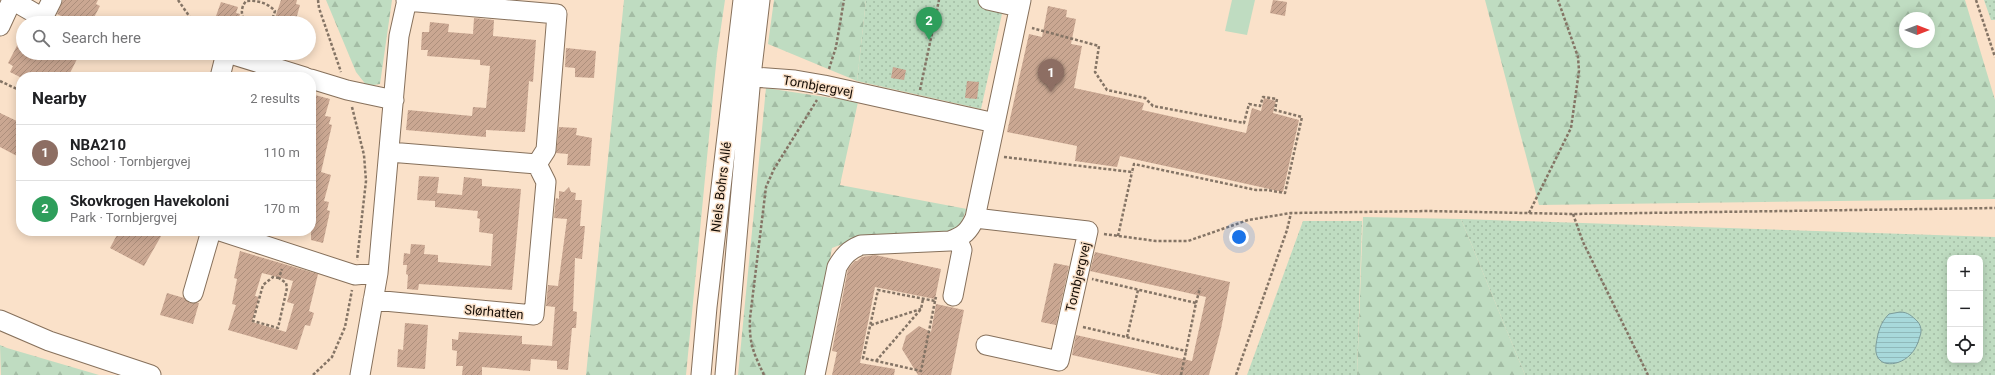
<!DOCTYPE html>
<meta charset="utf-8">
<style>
body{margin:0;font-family:Roboto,sans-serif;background:#f6f6f6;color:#202124}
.controls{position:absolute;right:12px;bottom:12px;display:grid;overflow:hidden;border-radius:8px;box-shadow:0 2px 10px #0003}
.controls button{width:36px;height:36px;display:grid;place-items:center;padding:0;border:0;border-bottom:1px solid #e0e0e0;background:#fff;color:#202124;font:20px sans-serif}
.compass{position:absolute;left:1899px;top:12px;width:36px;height:36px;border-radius:50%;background:#fff;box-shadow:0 2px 10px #0003;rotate:90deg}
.you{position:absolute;left:1239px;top:237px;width:14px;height:14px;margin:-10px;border:3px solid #fff;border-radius:50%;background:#1a73e8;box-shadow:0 0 0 6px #1a73e833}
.badge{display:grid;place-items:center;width:26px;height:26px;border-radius:50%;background:#111827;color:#fff;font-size:13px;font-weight:700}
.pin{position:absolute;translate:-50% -33px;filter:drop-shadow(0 1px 2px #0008)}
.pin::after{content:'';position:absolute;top:21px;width:14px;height:12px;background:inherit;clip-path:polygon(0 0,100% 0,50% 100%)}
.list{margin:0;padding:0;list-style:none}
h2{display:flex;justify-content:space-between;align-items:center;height:52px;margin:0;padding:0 16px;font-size:17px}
h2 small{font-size:13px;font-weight:400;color:#757577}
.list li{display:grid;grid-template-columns:26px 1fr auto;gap:12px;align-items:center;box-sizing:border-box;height:56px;padding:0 16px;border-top:1px solid #e0e0e0}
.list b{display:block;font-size:15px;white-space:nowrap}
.list p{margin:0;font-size:13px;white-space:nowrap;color:#757577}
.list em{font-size:13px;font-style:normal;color:#757577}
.icon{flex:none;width:22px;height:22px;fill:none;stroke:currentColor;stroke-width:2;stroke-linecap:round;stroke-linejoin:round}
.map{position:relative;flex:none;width:1995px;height:375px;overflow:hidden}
.search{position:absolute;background:#fff;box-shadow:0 2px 10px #0003;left:16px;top:16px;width:300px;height:44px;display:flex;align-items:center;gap:10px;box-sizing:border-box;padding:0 14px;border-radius:22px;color:#757577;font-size:15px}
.panel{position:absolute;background:#fff;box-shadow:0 2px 10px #0003;left:16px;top:72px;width:300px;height:164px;border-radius:16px}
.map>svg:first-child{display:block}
</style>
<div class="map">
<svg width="1995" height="375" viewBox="0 0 1995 375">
<defs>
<pattern id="grass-dots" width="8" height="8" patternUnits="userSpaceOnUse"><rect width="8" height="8" fill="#bfdcc1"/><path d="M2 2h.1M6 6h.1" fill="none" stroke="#a3bca4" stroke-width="1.8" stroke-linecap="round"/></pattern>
<pattern id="forest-firs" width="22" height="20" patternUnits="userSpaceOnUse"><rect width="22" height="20" fill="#bfdcc1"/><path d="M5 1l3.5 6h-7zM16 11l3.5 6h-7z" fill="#a3bca4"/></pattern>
<pattern id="water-rules" width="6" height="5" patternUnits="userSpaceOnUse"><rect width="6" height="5" fill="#a8d9db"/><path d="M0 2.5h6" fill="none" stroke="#90b9ba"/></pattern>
<pattern id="building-hatch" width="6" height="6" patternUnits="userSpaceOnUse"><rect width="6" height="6" fill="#caa792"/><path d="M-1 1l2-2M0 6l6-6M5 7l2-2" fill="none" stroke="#ad8f7c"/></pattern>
</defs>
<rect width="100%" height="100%" fill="#fae1c9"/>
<path fill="url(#grass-dots)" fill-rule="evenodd" d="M 866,0 L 1005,0 L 981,109 L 857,81 Z
M 1984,0 L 1995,0 L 1995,20 L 1991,20 Z
M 1461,219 L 1995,237 L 1995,375 L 1525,375 ZM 1950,258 L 1980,258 L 1980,360 L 1950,360 Z
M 1303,221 L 1362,221 L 1357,375 L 1247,375 Z"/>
<path fill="url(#forest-firs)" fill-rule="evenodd" d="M 326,0 L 392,0 L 380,84 L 367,86 L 356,72 Z
M 624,0 L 725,0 L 717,54 L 686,375 L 586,375 Z
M 774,0 L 866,0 L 857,81 L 768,44 Z
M 1485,0 L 1965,0 L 1995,100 L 1995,199 L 1539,205 ZM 1905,18 L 1929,18 L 1929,42 L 1905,42 Z
M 766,88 L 858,102 L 840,185 L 967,209 L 956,234 L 853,240 L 832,248 L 808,375 L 738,375 Z
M 1363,217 L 1461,219 L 1525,375 L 1357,375 Z
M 0,345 L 7,348 L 99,375 L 1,375 Z"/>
<path fill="#bfdcc1" d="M 1232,0 L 1255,0 L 1247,35 L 1225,31 Z"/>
<path fill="url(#water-rules)" stroke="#7c9c9b" d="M 1900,312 C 1908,312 1912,316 1918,322 C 1921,326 1922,331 1920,336 C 1918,344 1915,350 1910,355 C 1897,368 1873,368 1876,345 C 1878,332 1880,323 1889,314 Z"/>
<path fill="url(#building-hatch)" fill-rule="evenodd" d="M 63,0 L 98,0 L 96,4 L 100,6 L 91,23 L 76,23 L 57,14 Z
M 281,0 L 297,0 L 296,4 L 300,5 L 295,23 L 278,23 L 279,19 L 275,18 Z
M 1273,0 L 1287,2 L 1285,16 L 1270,13 Z
M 221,2 L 238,7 L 236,13 L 240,14 L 237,23 L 220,23 L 222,18 L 216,16 Z
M 1048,6 L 1067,10 L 1066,17 L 1076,19 L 1071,44 L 1082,46 L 1074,88 L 1144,103 L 1142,110 L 1246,133 L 1252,108 L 1261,111 L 1264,98 L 1276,101 L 1273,113 L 1299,120 L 1283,192 L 1120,156 L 1117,167 L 1075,161 L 1077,146 L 1007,132 L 1029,34 L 1042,37 Z
M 474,18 L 494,20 L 493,36 L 536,40 L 533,82 L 529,81 L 525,132 L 486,130 L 486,137 L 406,130 L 408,110 L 472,116 L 473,107 L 486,108 L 490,66 L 480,65 L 480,60 L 427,56 L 428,50 L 421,50 L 422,32 L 429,32 L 430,22 L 449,24 L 448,32 L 473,34 Z
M 23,34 L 23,53 L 80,53 L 68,77 L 20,77 L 10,72 L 13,66 L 8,63 Z
M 566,48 L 596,51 L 594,78 L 575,77 L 575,68 L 565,67 Z
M 893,67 L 906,70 L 904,80 L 891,78 Z
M 967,81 L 979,82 L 977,99 L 965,98 Z
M 311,94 L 330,99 L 325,116 L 331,117 L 329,124 L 332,125 L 321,172 L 331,175 L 324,201 L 329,202 L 327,210 L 330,211 L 323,243 L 311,240 Z
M 0,113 L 21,123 L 21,147 L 17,156 L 0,147 Z
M 559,127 L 577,128 L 576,135 L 592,138 L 590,166 L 567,165 L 568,154 L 556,153 Z
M 419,176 L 439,177 L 437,193 L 462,195 L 464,177 L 482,179 L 482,186 L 521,189 L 512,290 L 419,284 L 418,290 L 407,289 L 408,275 L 406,274 L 407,265 L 403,265 L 404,253 L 410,254 L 411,244 L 425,245 L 424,254 L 438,255 L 438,262 L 491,266 L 493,234 L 479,232 L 480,219 L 477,218 L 478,211 L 435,207 L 435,201 L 417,200 Z
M 569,187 L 571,192 L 576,193 L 575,200 L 582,200 L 580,226 L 585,226 L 582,259 L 575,258 L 573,311 L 577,312 L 576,328 L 572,328 L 568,370 L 557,369 L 557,361 L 531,359 L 530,371 L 482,367 L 482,375 L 462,375 L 463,366 L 456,366 L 457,351 L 452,350 L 452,339 L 458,340 L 459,332 L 522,336 L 522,344 L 552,346 L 555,307 L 546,306 L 548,285 L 558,286 L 567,219 L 554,218 L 556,198 L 559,199 L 559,191 L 564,192 Z
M 119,231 L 164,231 L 144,266 L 110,248 Z
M 240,251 L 318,274 L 309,311 L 314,313 L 310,326 L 305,325 L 297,350 L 228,330 L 236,305 L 232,304 L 237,279 L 234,278 ZM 262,273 L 293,281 L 287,302 L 294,304 L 286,332 L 252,322 L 259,297 L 255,296 Z
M 1095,252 L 1230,282 L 1221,329 L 1209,375 L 1161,375 L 1072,355 L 1076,335 L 1192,361 L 1206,297 L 1090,271 Z
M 875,255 L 941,269 L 935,299 L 875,287 L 860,363 L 895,369 L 894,375 L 832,375 L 837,352 L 832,351 L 848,269 L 855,261 L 857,261 L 862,257 Z
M 1054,263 L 1069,266 L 1056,325 L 1041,322 Z
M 167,293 L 184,298 L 190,303 L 199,303 L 193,324 L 160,315 Z
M 936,304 L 964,310 L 951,375 L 918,375 L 902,349 L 906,336 L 919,326 L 931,332 Z
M 405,323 L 428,325 L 425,369 L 397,367 L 398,349 L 403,350 Z"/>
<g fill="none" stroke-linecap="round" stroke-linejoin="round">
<g stroke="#86705b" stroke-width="21">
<path id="minor" d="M 12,0 L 43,18 L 52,0
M 988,0 L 1019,7
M 0,26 L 12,0
M 227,53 L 305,77
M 739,76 L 795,80 L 824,85 L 995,123
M 220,77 L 226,53
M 311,79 L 347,90 L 394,100
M 389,152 L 537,164 L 546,150 L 557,14 L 406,1
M 975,218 L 1088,231 L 1059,361 L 986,345
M 220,231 L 355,275 L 378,273
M 193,293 L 211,231
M 953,296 L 962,250 L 957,238
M 373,300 L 534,315 L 546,182 L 537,164
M 0,320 L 49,341 L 151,375
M 360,375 L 378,273 L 399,36 L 407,0
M 701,375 L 707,307 L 743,0
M 725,375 L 751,76 L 760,0
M 815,375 L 837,267 C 844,255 849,250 861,245 L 950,241 C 964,236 969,231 975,218 L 1021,0"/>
</g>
<path stroke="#847465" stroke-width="2.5" stroke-dasharray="3 2" stroke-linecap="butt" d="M 178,0 L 194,23
M 318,0 L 319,8 L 341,72
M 1976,0 L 1995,57
M 246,23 C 241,15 240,9 246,1 C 257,0 268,3 275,11 L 271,23
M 829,69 L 836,47 L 844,0
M 0,81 L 21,91
M 920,90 L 939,0
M 352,107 L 364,155 L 366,181 L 357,260
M 1004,157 L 1132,172 L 1134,164 L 1256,190 L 1267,190 L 1285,193 L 1302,117 L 1275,110 L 1277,99 L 1263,97 L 1260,106 L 1249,104 L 1244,123 L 1153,106 L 1145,98 L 1107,90 L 1095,72 L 1099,46 L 1032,28
M 1529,213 L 1571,128 L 1579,71 L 1578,57 L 1558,0
M 1573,214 L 1583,242 L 1648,375
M 1104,234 L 1156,241 L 1188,241 L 1248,220 L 1291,213 L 1428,211 L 1573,214 L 1995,208
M 1118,236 L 1132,172
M 279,278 L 273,277 L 263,285 L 253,321 L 278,328 L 287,288 L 286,283 L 279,278 L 282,269
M 935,301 L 921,371 L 863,358 L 878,290 L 935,301 L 936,297
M 1196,303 L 1200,288
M 871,325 L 921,309
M 1083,327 L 1186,351 L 1196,303 L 1092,279
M 1127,337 L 1138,290
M 876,361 L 921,309 L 923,299
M 313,375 L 332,357 L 345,327 L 352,290
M 764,375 C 753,352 749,343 750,318 L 766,187 L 774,169 L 817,100
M 1181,375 L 1186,351
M 1236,375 L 1287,230 L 1291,213"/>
<use href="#minor" stroke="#fff" stroke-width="19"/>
</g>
<g text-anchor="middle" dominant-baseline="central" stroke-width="3" stroke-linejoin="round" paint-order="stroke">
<g font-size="13" fill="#140c05" stroke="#fae1c9">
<text transform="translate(818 86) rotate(10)">Tornbjergvej</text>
<text transform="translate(721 187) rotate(-83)">Niels Bohrs Allé</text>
<text transform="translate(1078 277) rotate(-77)">Tornbjergvej</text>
<text transform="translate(494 312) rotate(5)">Slørhatten</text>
</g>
</g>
</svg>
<div class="controls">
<button>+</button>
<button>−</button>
<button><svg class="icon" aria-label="locate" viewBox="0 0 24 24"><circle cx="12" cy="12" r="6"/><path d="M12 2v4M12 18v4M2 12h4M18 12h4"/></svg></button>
</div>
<svg class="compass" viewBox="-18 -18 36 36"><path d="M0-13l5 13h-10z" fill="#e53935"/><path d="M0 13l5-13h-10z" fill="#757577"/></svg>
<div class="you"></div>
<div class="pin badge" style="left:1051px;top:92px;background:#8d6e63">1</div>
<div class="pin badge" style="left:929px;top:40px;background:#2e9e5b">2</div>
<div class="search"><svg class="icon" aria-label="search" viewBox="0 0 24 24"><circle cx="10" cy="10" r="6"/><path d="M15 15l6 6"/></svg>Search here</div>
<section class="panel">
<h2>Nearby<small>2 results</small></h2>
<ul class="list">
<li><span class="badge" style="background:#8d6e63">1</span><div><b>NBA210</b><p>School · Tornbjergvej</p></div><em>110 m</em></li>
<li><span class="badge" style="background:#2e9e5b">2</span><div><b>Skovkrogen Havekoloni</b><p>Park · Tornbjergvej</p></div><em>170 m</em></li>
</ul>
</section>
</div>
